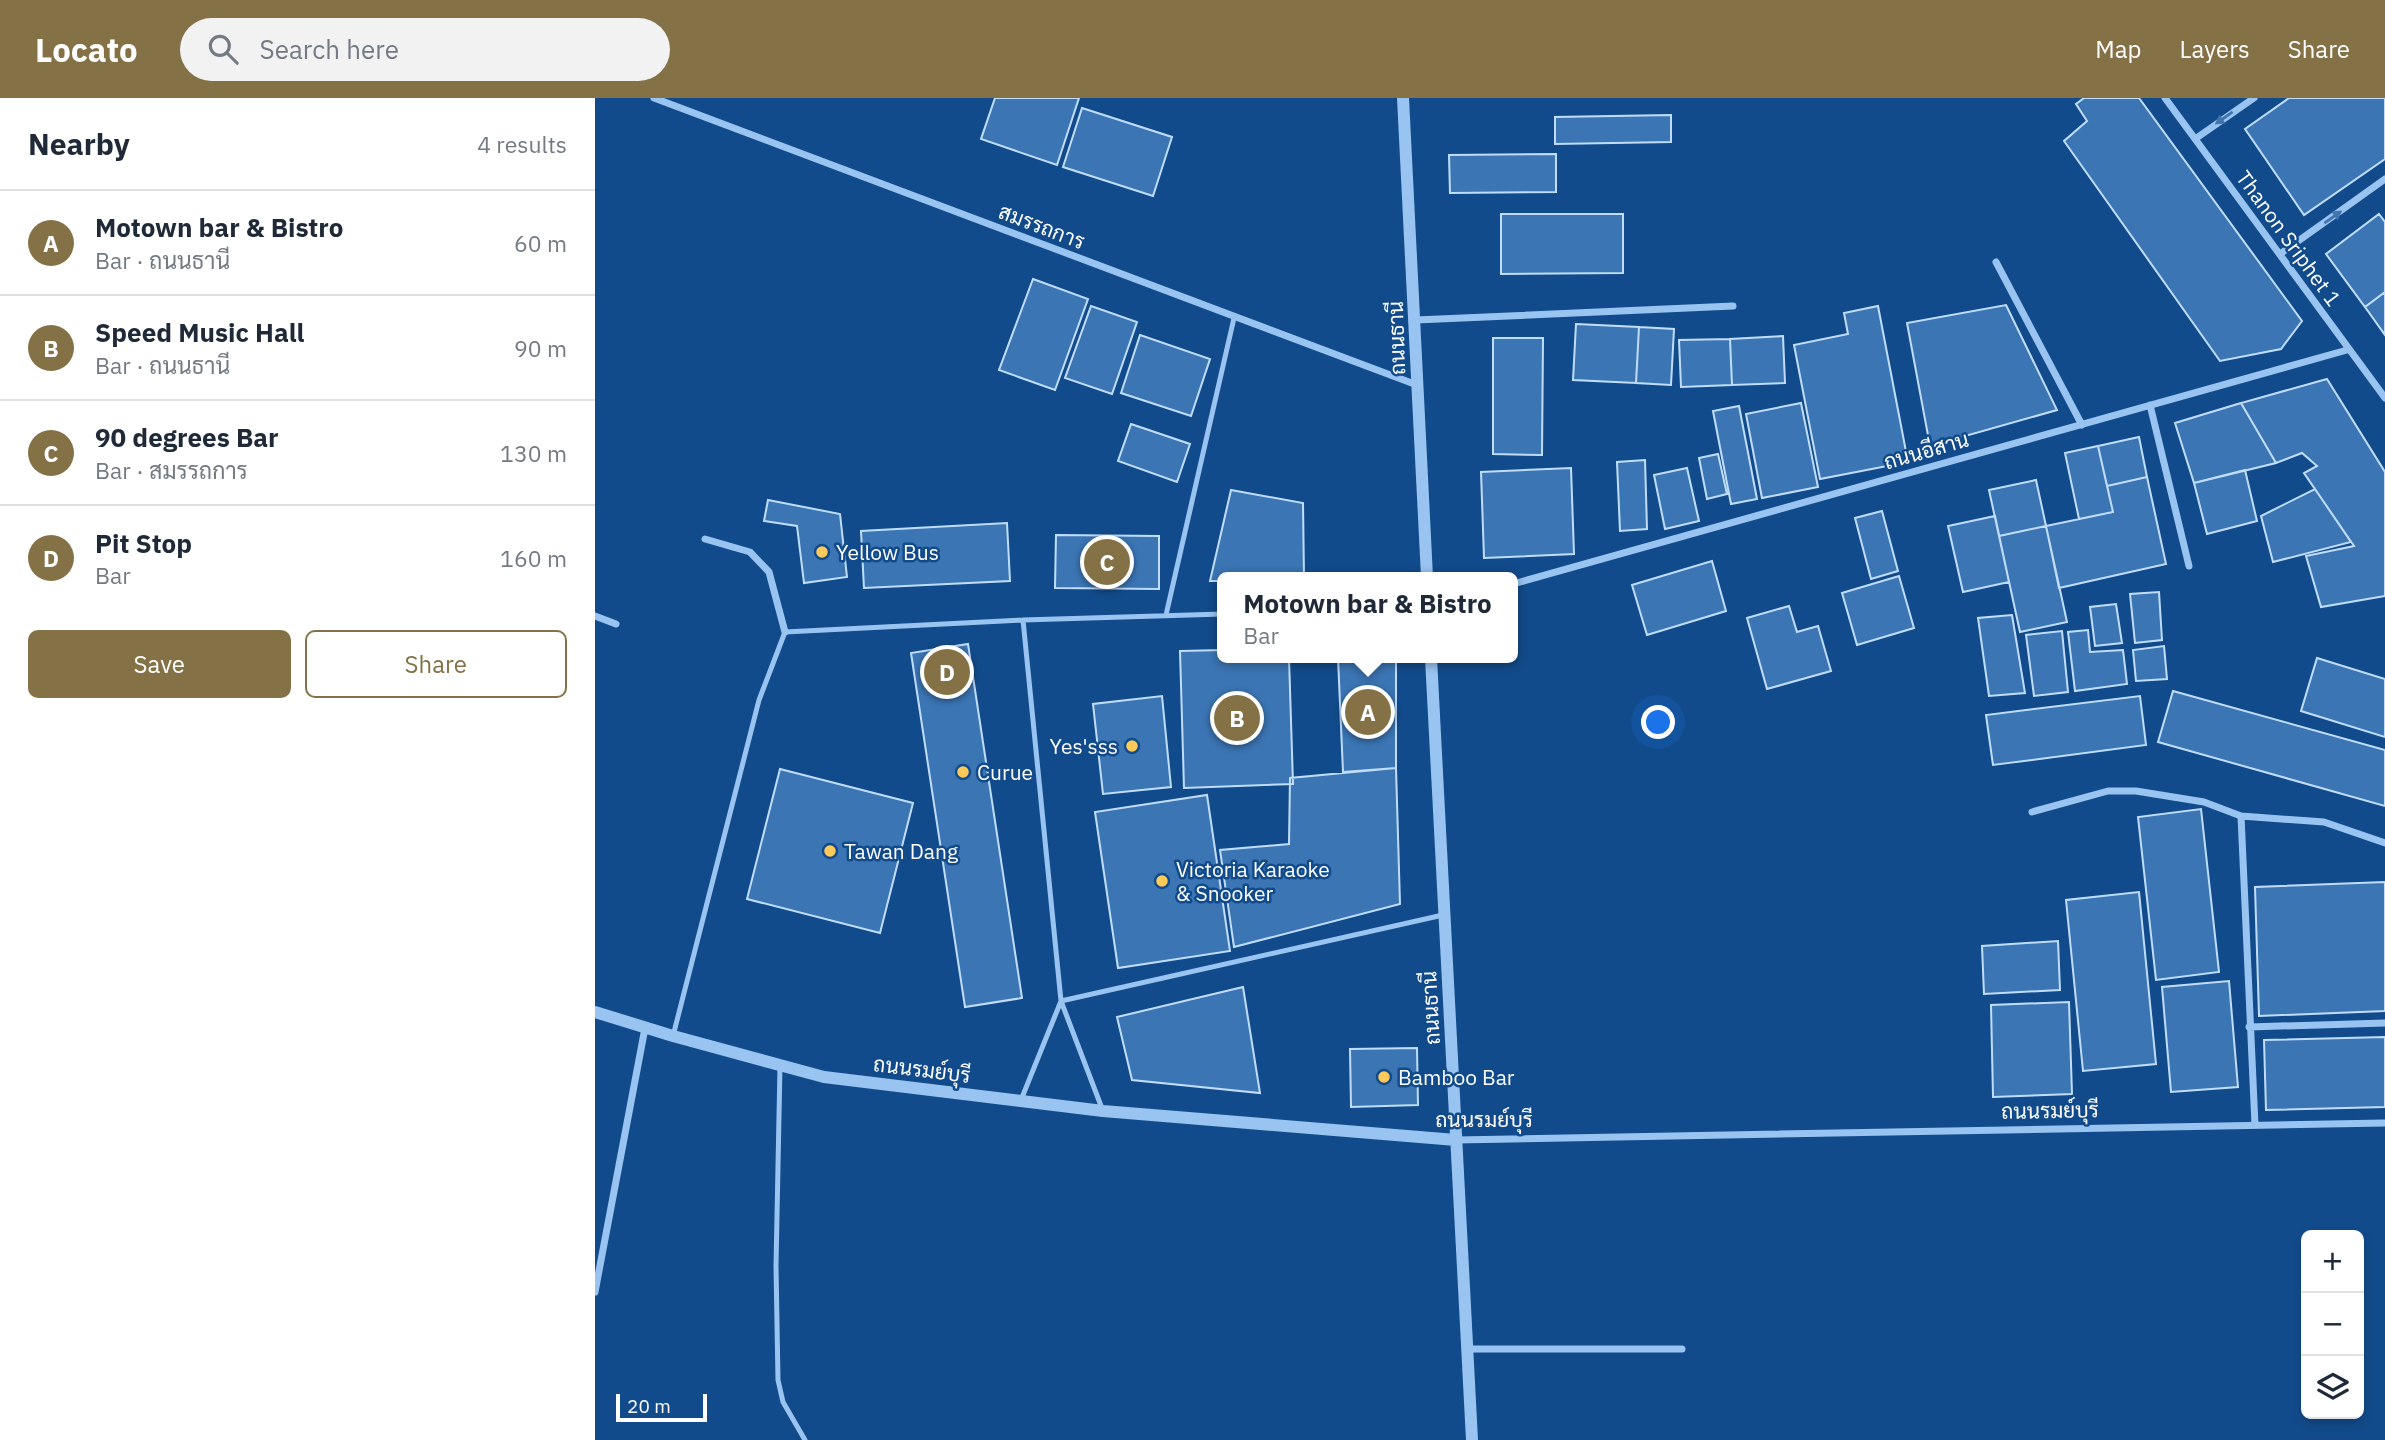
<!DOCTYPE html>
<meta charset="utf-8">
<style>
body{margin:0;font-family:"IBM Plex Sans",Sarabun,sans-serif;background:#f2f2f3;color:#1f2937}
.controls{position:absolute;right:21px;bottom:21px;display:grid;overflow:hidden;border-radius:10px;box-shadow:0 4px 10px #0003}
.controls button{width:63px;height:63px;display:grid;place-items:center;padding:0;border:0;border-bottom:2px solid #e0e1e3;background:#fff;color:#1f2937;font:35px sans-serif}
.scale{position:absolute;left:21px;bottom:18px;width:91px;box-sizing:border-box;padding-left:7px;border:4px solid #fff;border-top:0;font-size:19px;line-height:24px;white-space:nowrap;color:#fff;-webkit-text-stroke:5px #124b8b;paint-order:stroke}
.you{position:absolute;left:1064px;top:625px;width:24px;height:24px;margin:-18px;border:5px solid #fff;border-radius:50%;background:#1a73e8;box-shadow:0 0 0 10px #1a73e833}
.badge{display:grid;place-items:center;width:46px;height:46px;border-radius:50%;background:#847146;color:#fff;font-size:23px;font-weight:700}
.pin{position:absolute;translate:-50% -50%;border:4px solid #fff;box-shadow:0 2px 7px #0006}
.popup{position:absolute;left:622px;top:474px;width:301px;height:91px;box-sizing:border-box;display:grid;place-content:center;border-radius:10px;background:#fff;filter:drop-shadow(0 2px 5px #0005);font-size:23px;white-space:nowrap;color:#747a83}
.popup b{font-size:26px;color:#1f2937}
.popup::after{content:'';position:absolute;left:50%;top:100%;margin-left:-14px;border:14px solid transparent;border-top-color:#fff}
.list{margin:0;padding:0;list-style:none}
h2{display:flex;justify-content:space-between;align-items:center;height:91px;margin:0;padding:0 28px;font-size:30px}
h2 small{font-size:23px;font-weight:400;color:#747a83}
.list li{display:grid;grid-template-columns:46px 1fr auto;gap:21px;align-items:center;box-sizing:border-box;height:105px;padding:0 28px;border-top:2px solid #e0e1e3}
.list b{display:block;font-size:26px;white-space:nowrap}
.list p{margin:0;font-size:23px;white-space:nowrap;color:#747a83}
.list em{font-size:23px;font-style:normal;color:#747a83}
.actions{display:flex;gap:14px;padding:21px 28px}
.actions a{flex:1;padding:16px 0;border:2px solid #847146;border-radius:10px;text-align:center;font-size:24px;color:#847146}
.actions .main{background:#847146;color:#fff}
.icon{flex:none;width:38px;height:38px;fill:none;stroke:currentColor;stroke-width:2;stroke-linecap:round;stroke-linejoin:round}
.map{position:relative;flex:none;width:1790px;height:1342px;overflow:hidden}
header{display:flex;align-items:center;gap:42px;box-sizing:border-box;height:98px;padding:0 35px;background:#847146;color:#fff}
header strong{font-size:33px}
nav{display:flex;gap:38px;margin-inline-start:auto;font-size:24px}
.search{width:490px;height:63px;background:#f2f2f3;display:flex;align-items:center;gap:18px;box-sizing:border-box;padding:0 24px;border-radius:38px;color:#747a83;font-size:26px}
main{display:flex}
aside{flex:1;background:#fff}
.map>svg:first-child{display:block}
</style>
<header>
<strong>Locato</strong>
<div class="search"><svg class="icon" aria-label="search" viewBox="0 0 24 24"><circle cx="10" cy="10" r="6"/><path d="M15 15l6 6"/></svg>Search here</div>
<nav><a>Map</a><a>Layers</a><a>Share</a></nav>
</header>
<main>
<aside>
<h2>Nearby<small>4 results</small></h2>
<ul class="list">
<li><span class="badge">A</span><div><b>Motown bar &amp; Bistro</b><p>Bar · ถนนธานี</p></div><em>60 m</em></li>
<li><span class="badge">B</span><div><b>Speed Music Hall</b><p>Bar · ถนนธานี</p></div><em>90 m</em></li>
<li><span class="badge">C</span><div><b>90 degrees Bar</b><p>Bar · สมรรถการ</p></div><em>130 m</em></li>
<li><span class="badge">D</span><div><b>Pit Stop</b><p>Bar</p></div><em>160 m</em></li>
</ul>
<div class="actions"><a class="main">Save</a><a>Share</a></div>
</aside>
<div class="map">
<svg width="1790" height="1342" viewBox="0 0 1790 1342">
<rect width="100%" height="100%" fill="#124b8b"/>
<path fill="#3b75b4" stroke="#c0ddfc" stroke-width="2" d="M 400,0 L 484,0 L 462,67 L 386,41 Z
M 1489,0 L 1544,0 L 1707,223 L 1686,251 L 1625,263 L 1469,43 L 1492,23 L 1481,6 Z
M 1694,0 L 1790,0 L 1790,61 L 1709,117 L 1650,31 Z
M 487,10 L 577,39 L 558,98 L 468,69 Z
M 1076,17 L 1076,44 L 960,46 L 960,19 Z
M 961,56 L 961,94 L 855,95 L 854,57 Z
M 906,116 L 1028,116 L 1028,175 L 906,176 Z
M 1784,116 L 1790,124 L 1790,194 L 1770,209 L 1731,156 Z
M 438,181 L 493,201 L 460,292 L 404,272 Z
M 1790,194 L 1790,237 L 1770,209 Z
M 1411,207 L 1462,312 L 1335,348 L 1312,225 Z
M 496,208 L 542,224 L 517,296 L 470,280 Z
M 1283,208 L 1313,364 L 1225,381 L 1199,247 L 1253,236 L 1249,215 Z
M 981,226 L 1044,229 L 1041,285 L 978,282 Z
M 1044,229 L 1079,231 L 1076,287 L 1041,285 Z
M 545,237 L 615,261 L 596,318 L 526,295 Z
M 1188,238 L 1190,285 L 1137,287 L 1135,241 Z
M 898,240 L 948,240 L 947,357 L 898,356 Z
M 1135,241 L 1137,287 L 1086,289 L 1084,242 Z
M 1732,281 L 1790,374 L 1790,498 L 1726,509 L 1711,458 L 1759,448 L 1709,375 L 1722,368 L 1707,355 L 1681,365 L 1646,305 Z
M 1206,305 L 1223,389 L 1167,400 L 1151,316 Z
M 1646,305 L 1681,365 L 1599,385 L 1580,325 Z
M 1144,308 L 1162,401 L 1136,406 L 1118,313 Z
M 536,326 L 595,346 L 582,384 L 523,363 Z
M 1544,339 L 1552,379 L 1512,388 L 1503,348 Z
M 1503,348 L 1518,414 L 1484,421 L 1470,355 Z
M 1123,356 L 1132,396 L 1112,401 L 1104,360 Z
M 1050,362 L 1052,431 L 1025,433 L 1022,364 Z
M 976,370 L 979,456 L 889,460 L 886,374 Z
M 1092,370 L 1104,423 L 1070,431 L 1059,377 Z
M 1650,372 L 1662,423 L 1612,436 L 1599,385 Z
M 1552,379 L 1571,466 L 1464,490 L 1451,428 L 1518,414 L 1512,388 Z
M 1441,382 L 1451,428 L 1404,438 L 1394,392 Z
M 1720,391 L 1756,444 L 1678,464 L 1666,418 Z
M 636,392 L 708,405 L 709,479 L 628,479 L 628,483 L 615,483 Z
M 173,402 L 245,416 L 252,479 L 209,485 L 202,428 L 169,423 Z
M 1287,413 L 1303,473 L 1276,481 L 1260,420 Z
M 1400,418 L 1414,484 L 1368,494 L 1353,428 Z
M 412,425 L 415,483 L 269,490 L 266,433 Z
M 1451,428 L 1472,524 L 1425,534 L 1404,438 Z
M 461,437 L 564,438 L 564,491 L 460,490 Z
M 1117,463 L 1131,513 L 1052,537 L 1037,487 Z
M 1304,478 L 1319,530 L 1262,547 L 1247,495 Z
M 1564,494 L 1567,542 L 1540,545 L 1535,496 Z
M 1521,506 L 1527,545 L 1500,548 L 1495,509 Z
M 1194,508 L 1202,534 L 1223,528 L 1236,573 L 1172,591 L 1152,520 Z
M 1417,517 L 1430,595 L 1394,598 L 1383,520 Z
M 1493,532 L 1495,554 L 1528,552 L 1532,586 L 1480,593 L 1473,534 Z
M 1467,533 L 1473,594 L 1439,598 L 1431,537 Z
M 373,546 L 427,900 L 370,909 L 316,555 Z
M 1569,548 L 1572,581 L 1541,583 L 1538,552 Z
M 628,552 L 628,560 L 694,560 L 698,686 L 589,690 L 585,553 Z
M 743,560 L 801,560 L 801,670 L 748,674 Z
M 1722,560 L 1790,581 L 1790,639 L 1706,613 Z
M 1578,593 L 1790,652 L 1790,708 L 1563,644 Z
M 567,598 L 576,689 L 508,696 L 498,606 Z
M 1545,598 L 1551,647 L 1398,667 L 1391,617 Z
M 801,670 L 805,806 L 639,849 L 625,752 L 694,746 L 695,680 Z
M 185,671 L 318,705 L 285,835 L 152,801 Z
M 612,697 L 635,853 L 523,870 L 500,714 Z
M 1606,711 L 1624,874 L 1561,882 L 1543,719 Z
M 1790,784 L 1790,913 L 1664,918 L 1660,789 Z
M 1544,794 L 1561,966 L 1488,973 L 1471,802 Z
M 1463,843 L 1465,892 L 1389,896 L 1387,848 Z
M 1634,883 L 1643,989 L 1576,994 L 1567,889 Z
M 648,889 L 665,995 L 537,982 L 522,919 Z
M 1474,904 L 1477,996 L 1398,999 L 1396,907 Z
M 1790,939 L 1790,1009 L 1671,1012 L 1669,942 Z
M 822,950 L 823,1007 L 756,1009 L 755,951 Z"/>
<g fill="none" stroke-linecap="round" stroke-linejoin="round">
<path stroke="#99c4f1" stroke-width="5" d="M 571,517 L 639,220
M 78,938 L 164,602 L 190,534 L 428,522 L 628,516
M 185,968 L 181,1168 L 183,1282 L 188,1304 L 210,1342
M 426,1002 L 466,903 L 428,522
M 508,1013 L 466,903 L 848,817"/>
<path stroke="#99c4f1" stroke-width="7" d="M 59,0 L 822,287
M 1570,0 L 1790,300
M 1600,41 L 1659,0
M 1685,156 L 1790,81
M 1401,164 L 1487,327
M 821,222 L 1138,208
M 1555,307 L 1594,468
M 110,441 L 155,454 L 174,474 L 190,534
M 918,486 L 1752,252
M 0,518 L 21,526
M 1437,714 L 1513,693 L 1541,693 L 1609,704 L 1646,718 L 1660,1027
M 1646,718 L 1729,724 L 1790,745
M 1654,929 L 1790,925
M 861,1042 L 1790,1025
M 0,1194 L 50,930
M 872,1251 L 1087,1251"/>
<path stroke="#99c4f1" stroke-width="12" d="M 808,0 L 832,479
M 836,560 L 877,1342
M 0,914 L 78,938 L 229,979 L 508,1013 L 861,1042"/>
</g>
<defs><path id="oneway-solid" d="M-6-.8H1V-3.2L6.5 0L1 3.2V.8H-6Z" transform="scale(1.75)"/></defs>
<g fill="#4175af">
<use href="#oneway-solid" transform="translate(1629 20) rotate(145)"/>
<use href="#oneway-solid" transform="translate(1738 119) rotate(-35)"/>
</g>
<g fill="#ffca59" stroke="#124b8b" stroke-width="2.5">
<circle cx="227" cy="454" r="7"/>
<circle cx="537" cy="648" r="7"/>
<circle cx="368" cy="674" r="7"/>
<circle cx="235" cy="753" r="7"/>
<circle cx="567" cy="783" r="7"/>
<circle cx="789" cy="979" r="7"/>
</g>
<g text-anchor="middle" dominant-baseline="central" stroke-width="5" stroke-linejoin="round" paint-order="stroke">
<g font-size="21" fill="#fff" stroke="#124b8b">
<text transform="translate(447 128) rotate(21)">สมรรถการ</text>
<text transform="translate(1694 140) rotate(54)">Thanon Sriphet 1</text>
<text transform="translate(801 240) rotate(-92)">ถนนธานี</text>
<text transform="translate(1331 352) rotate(-16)">ถนนอีสาน</text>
<text transform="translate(835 910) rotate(-93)">ถนนธานี</text>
<text transform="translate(327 971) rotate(7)">ถนนรมย์บุรี</text>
<text transform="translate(1455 1012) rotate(-1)">ถนนรมย์บุรี</text>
<text x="889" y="1021">ถนนรมย์บุรี</text>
</g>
<g font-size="21" fill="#fff" stroke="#124b8b" text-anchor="start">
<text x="241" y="454">Yellow Bus</text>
<text x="523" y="648" text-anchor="end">Yes'sss</text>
<text x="382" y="674">Curue</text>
<text x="249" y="753">Tawan Dang</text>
<text x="581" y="771">Victoria Karaoke<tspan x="581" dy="24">&amp; Snooker</tspan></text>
<text x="803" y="979">Bamboo Bar</text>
</g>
</g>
</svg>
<div class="controls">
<button>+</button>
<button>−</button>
<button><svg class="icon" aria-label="layers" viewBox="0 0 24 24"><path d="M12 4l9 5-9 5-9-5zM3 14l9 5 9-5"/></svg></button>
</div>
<div class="scale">20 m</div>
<div class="you"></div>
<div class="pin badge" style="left:773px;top:614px">A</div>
<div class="popup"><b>Motown bar &amp; Bistro</b>Bar</div>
<div class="pin badge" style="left:642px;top:620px">B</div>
<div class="pin badge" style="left:512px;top:464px">C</div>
<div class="pin badge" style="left:352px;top:574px">D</div>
</div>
</main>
